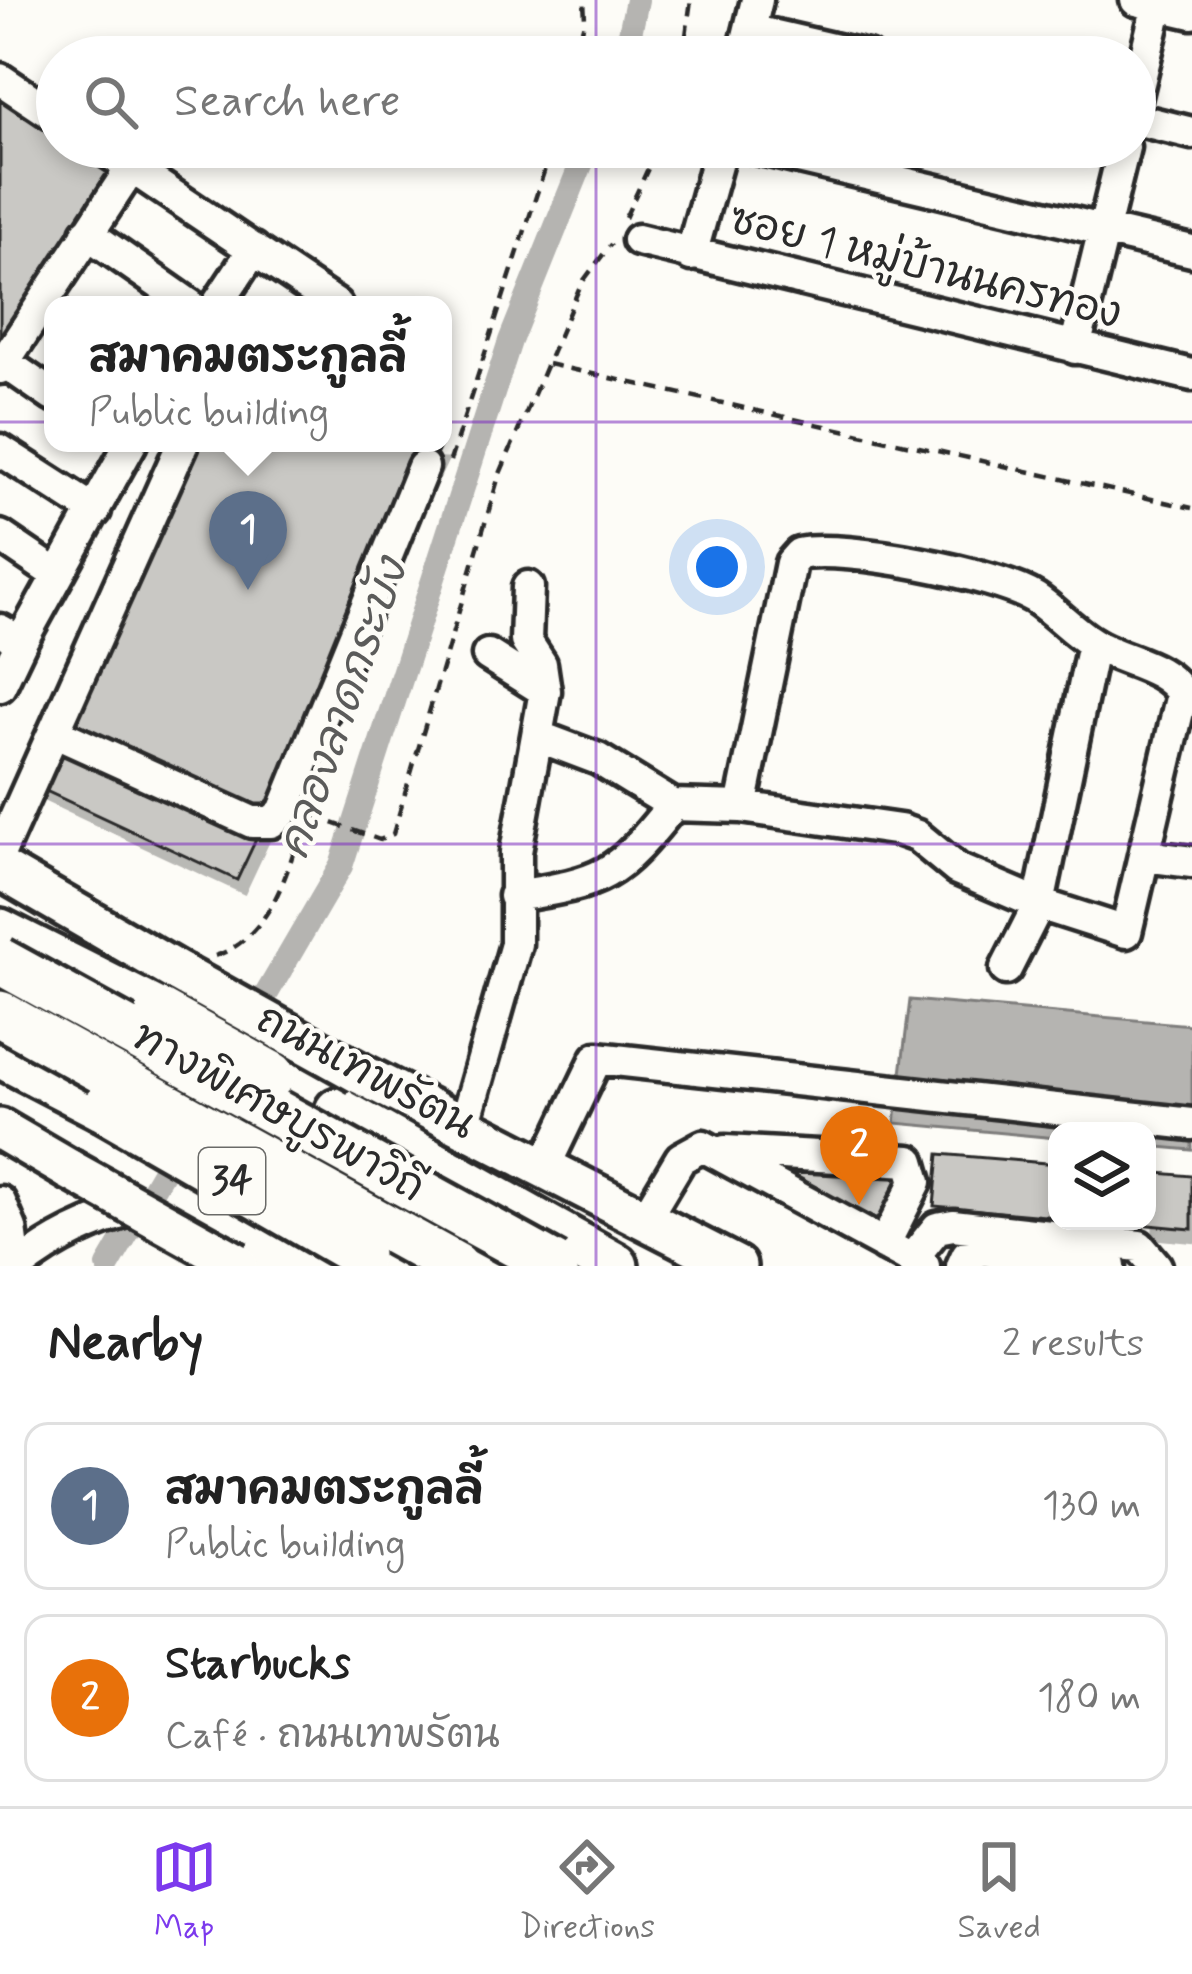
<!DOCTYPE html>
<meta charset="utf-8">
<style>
body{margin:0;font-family:Mynerve,"Playpen Sans Thai",sans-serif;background:#f6f6f6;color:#222}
.controls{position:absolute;right:36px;bottom:36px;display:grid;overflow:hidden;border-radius:24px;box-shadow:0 6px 18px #0003}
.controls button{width:108px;height:108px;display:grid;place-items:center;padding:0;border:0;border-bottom:3px solid #e0e0e0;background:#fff;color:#222;font:60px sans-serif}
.you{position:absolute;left:717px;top:567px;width:42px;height:42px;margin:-30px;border:9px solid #fff;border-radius:50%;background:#1a73e8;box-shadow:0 0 0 18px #1a73e833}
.badge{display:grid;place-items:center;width:78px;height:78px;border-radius:50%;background:#7c3aed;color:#fff;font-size:39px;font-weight:700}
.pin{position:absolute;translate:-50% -99px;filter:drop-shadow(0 3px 6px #0008)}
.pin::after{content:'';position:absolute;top:63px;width:42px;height:36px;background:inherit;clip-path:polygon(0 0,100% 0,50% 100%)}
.popup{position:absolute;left:44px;top:296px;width:408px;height:156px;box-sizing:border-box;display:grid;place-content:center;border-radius:24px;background:#fff;filter:drop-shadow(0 3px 9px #0005);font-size:39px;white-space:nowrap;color:#767676}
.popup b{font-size:45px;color:#222}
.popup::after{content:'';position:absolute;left:50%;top:100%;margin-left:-24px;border:24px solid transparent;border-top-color:#fff}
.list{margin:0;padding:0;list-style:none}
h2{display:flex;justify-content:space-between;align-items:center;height:156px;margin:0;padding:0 48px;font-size:51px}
h2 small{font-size:39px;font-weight:400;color:#767676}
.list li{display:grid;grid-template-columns:78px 1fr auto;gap:36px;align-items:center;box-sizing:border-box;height:168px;margin:0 24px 24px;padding:0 24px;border:3px solid #e0e0e0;border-radius:24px}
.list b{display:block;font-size:45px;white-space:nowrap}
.list p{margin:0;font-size:39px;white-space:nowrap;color:#767676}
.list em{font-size:39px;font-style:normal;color:#767676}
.icon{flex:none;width:66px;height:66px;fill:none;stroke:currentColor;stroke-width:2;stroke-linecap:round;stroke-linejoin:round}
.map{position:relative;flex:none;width:1192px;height:1266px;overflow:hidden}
.search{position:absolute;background:#fff;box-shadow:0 6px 18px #0003;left:36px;right:36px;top:36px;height:132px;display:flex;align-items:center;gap:30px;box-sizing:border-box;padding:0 42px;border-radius:66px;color:#767676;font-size:45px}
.sheet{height:540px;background:#fff}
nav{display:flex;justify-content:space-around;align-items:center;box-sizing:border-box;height:168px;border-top:3px solid #e0e0e0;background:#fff;font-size:33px;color:#767676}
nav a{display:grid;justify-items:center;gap:6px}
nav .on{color:#7c3aed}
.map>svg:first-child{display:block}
</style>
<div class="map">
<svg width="1192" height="1266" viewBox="0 0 1192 1266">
<defs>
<filter id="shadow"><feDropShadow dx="7" dy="13" stdDeviation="0" flood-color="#0004"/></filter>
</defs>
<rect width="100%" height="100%" fill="#fdfcf7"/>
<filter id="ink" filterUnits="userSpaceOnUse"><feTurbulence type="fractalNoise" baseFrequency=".00833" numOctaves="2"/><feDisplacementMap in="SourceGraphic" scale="24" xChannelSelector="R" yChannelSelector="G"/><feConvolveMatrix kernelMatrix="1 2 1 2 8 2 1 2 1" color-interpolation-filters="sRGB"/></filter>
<g filter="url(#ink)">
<path fill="#b5b4b1" stroke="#7e7d7b" stroke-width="3" d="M 910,1000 L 1192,1025 L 1192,1150 L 1147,1146 L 1147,1131 L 1057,1131 L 1057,1138 L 895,1123 Z"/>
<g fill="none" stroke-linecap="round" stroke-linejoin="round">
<path stroke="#b5b4b1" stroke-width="24" d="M 625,57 L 637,0
M 108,1266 L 341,866 L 510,341 L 588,147"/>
</g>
<path fill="#c9c8c4" stroke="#2b2b2b" stroke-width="3" filter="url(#shadow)" d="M 0,89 L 57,127 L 57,147 L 87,147 L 119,169 L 0,352 Z
M 192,443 L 440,447 L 237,880 L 31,784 Z
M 939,1154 L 1057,1164 L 1057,1217 L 934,1206 Z
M 793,1159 L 908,1172 L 875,1232 L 781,1178 Z
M 1147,1172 L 1192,1176 L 1192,1229 L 1106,1221 L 1147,1221 Z"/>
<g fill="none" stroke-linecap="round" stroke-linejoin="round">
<g stroke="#2b2b2b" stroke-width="39">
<path id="minor" d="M 1136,0 L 1192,13
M 750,30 L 867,57
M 743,57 L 757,0
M 0,79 L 57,117
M 1135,100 L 1159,0
M 1135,119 L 1192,133
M 101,147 L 336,305
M 752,147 L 1192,251
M 87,233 L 190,305
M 638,240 L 1192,375
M 691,255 L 721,147
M 217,305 L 254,249
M 1075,348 L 1124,147
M 4,362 L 53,396
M 0,368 L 132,167
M 0,450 L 95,511
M 0,536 L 56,574
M 0,630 L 21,642 L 131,443
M 488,655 L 545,691
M 0,686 L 21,642
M 56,733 L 252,822 L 271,822 L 283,812 L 423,467
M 540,737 L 598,759 L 673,805 L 741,807 L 900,830 L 917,836 L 957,869 L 1039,904 L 1006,969
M 741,807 L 791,563 L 799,554 C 843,544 996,574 1035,598 C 1056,612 1073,632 1094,644 C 1121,661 1166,665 1182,694 L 1126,932 L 1039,904 L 1093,644
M 0,852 L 183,443
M 1145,856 L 1192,862
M 514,896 C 606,882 615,877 673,805
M 464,1126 L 516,944 L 516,852 L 545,691 L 541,664 L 526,641 L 528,587
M 725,1151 L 910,1161 L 916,1182 L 884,1245
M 544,1168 L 597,1058 L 1192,1124
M 0,1202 L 11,1228 L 16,1266
M 644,1220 L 681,1158 L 703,1146 L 924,1266
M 911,1260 L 937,1228 L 953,1225 L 1139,1246 L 1156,1266
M 20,1266 C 56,1237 94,1220 138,1208
M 962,1266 L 967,1255 L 983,1250 L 1110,1266"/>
</g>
<g stroke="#2b2b2b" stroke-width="48">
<path id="major" d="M 0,869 L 181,974
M 359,1073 L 736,1266
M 0,1129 L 70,1170"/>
</g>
<g stroke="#2b2b2b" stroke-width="54">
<path id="highway" d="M 0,932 L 159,1012
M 0,1054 L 104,1108
M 338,1111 L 615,1266"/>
</g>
<path stroke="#2b2b2b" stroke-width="4.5" stroke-dasharray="12 9" stroke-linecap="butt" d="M 574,57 L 585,19 L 584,0
M 683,57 L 691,0
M 625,218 L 658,147
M 548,364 L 1192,508
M 450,461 L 552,147
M 313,816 L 380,840 L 393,834 L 499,476 L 581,284 L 611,244
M 215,956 C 266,939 287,879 299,832"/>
<use href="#minor" stroke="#fdfcf7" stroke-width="30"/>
<use href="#major" stroke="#fdfcf7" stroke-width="39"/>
<use href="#highway" stroke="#fdfcf7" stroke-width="45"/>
<g stroke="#2b2b2b" stroke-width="48" stroke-linecap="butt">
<path id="major-bridge" d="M 181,974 L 359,1073
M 70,1170 L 237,1263"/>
</g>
<g stroke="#2b2b2b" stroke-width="54" stroke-linecap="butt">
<path id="highway-bridge" d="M 0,961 L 555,1266
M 159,1012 L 272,1075
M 0,1014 L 456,1266
M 104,1108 L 360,1255"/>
</g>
<use href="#major-bridge" stroke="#fdfcf7" stroke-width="39"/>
<use href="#highway-bridge" stroke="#fdfcf7" stroke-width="45"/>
</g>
</g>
<path fill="none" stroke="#7b2cbf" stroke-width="3" stroke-opacity="0.55" d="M 596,0 L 596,57M 596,147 L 596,1266M 0,422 L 1192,422M 0,844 L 1192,844"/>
<g text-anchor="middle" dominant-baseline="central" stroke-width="9" stroke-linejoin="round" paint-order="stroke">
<rect fill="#fdfcf7" stroke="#6a6a68" stroke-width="3" x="199" y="1148" width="66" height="66" rx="9"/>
<g font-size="39" font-weight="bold" fill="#2b2b2b">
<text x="232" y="1181">34</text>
</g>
<g font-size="42" fill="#2b2b2b" stroke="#fdfcf7">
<text transform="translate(925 268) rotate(14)">ซอย 1 หมู่บ้านนครทอง</text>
<text transform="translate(365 1073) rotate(28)">ถนนเทพรัตน</text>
<text transform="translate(278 1113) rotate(29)">ทางพิเศษบูรพาวิถี</text>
</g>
<g font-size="45" font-style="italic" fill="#5b5b5a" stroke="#fdfcf7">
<text transform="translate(344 709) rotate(-71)">คลองลาดกระบัง</text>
</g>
</g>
</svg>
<div class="controls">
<button><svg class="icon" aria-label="layers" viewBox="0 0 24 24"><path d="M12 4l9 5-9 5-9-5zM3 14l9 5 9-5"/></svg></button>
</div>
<div class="you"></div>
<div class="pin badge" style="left:248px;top:590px;background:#5c6f8a">1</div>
<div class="popup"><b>สมาคมตระกูลลี้</b>Public building</div>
<div class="pin badge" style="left:859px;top:1205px;background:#e8710a">2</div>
<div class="search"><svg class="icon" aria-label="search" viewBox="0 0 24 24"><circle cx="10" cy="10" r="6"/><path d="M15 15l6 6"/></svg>Search here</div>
</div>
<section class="sheet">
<h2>Nearby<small>2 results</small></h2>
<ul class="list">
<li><span class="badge" style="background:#5c6f8a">1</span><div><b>สมาคมตระกูลลี้</b><p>Public building</p></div><em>130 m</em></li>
<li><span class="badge" style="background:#e8710a">2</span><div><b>Starbucks</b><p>Café · ถนนเทพรัตน</p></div><em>180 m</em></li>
</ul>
</section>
<nav>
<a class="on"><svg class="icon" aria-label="map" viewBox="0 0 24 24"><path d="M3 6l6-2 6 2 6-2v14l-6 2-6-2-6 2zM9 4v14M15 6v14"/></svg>Map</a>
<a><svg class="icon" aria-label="directions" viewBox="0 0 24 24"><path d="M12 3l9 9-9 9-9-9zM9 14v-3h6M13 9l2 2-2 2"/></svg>Directions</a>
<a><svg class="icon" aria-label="saved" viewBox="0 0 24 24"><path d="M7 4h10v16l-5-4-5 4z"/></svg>Saved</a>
</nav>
